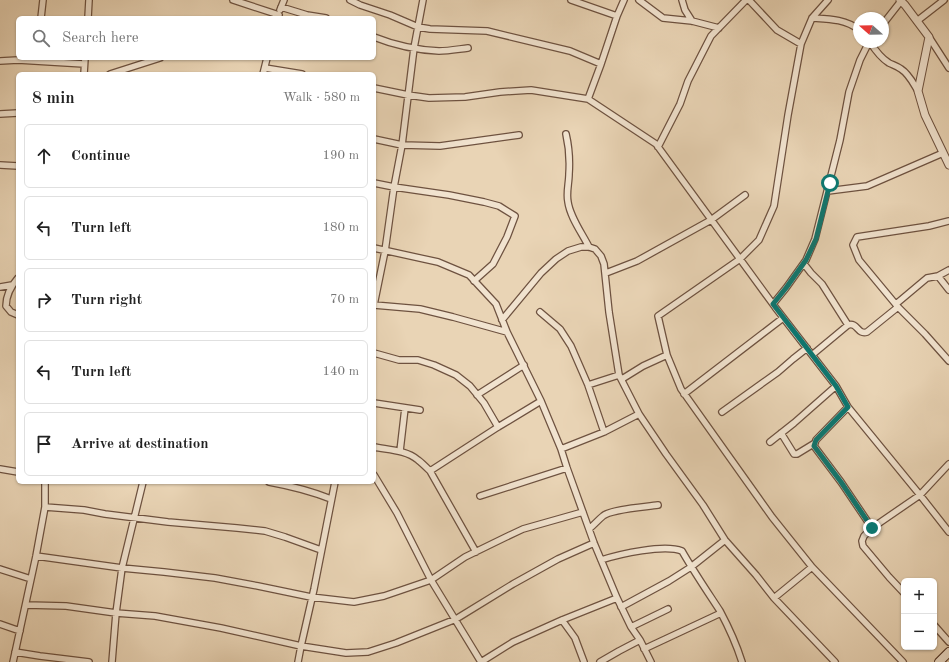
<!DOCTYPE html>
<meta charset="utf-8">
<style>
body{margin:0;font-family:"Old Standard TT",serif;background:#f2f2f2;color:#222}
.controls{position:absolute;right:12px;bottom:12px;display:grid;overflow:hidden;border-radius:6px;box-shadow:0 1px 3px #0004}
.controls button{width:36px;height:36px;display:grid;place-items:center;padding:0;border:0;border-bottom:1px solid #e0e0e0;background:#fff;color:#222;font:20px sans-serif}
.compass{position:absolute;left:853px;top:12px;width:36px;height:36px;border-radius:50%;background:#fff;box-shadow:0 1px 3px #0004;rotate:290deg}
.stop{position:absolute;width:12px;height:12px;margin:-9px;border:3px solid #0f766e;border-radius:50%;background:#fff}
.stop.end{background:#0f766e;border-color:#fff;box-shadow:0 1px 4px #0008}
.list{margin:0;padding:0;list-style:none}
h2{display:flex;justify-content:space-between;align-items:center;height:52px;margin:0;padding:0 16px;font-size:17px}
h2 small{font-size:13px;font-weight:400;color:#767676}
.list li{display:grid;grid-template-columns:26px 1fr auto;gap:12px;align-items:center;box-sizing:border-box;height:64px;margin:0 8px 8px;padding:0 8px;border:1px solid #e0e0e0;border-radius:6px}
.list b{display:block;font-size:15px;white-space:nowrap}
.list em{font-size:13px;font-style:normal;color:#767676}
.icon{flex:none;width:22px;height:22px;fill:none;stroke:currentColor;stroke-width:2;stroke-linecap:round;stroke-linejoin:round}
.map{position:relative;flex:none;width:949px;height:662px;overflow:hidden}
.search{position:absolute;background:#fff;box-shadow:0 1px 3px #0004;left:16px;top:16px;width:360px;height:44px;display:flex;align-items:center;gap:10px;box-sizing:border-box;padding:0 14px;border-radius:6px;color:#767676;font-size:15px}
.panel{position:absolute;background:#fff;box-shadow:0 1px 3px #0004;left:16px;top:72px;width:360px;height:412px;border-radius:6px}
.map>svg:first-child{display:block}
</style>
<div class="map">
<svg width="949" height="662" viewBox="0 0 949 662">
<rect width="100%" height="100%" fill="#e9d4b5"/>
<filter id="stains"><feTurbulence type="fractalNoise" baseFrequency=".005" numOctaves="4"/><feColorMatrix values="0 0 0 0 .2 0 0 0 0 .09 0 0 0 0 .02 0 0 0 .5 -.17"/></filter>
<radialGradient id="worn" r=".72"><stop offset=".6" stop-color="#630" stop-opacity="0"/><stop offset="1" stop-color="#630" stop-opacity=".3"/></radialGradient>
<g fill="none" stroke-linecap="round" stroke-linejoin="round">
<g stroke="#6e5240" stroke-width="8">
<path id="minor" d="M 233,0 L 279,15
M 350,0 L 360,5 L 390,15 L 418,27 L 430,29 L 487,31 L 570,51 L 601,64 L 588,99
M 571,0 L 617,16
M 639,0 L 663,18 L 692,21 L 719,28
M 682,0 L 685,10 L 692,21
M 749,0 L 777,30 L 801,44
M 828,0 L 812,18 L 801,44 L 788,115 L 774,206 L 759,240 L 740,259 L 658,316 L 667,355 L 681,389 L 772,517 L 812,567 L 903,662
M 281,7 L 307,15 L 326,18
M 280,10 L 284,0
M 41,18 L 43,0
M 88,18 L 89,0
M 812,18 C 828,19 846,19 859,30
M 917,21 L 944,0
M 883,24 L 901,1
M 374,37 C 394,45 418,50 439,51 C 449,51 459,49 468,48
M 929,37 L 949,68
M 870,42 C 875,50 881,58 889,63 C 893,65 897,66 901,69 C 909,74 913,83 918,91
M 0,61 L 18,60 L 84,64
M 601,64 L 617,16 L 624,0
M 265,68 L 302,74
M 84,74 L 85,58
M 110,74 L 160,58
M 263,74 L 267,58
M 374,88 L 408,95 L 429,98 L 465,97 L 500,92 L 531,90 L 588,99 L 656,144 L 775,307 L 836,386 L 848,407 L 920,495 L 949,532
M 0,114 L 18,113
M 566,134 C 569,147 570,160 569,174 C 569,183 566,193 568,202 C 570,217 582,233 589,247
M 374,139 L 402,145 L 440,146 L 519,135
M 658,147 L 680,104 L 688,81 L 711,36 L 746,0
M 0,165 L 18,166
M 374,183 L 394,187 L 449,195 L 484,202 L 499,206 L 515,216 L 507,237 L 493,264 L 474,281
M 828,191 L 867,186 L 943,153
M 949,221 L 929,226 L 857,237 L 853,245 L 859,260 L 898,307 L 925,334 L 949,361
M 374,248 L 438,262 L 469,275 L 496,304 L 507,332
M 804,264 L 811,273 L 822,284 L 848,325
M 606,273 L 637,261 L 711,220 L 745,195
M 938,276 L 949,290
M 18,278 C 11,286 6,295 6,306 L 11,312 L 18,315
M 0,287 L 12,285
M 773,304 L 786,288 L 806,260 L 815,239 L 840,140 L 849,92 L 860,60 L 869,42
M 896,304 L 927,278 L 938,276 L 949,270
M 374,305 L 420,309 L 453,317 L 507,332 L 541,401 L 561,449 L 567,468 L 594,543 L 617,598 L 631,627 L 640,640 L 651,662
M 374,305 L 385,251 L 394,187 L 402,145 L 414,48 L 423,0
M 540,312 L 560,329 L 571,346 L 588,385 L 604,432
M 502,320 L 541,273 L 556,259 L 568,251 L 581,247 L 589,247 L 595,249 L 601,256 L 604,264 L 609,312 L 619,375 L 639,414
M 374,353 L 399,360 L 418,360 L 434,365 L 456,375 L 470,386 L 484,403 L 498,427
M 812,355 L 848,325 C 858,322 857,335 867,332 L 898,307
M 622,379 L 643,366 L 667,355
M 588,385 L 619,375
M 684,394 L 783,318
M 477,395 L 524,365
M 374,403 L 420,410
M 722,412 L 778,372 L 793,359 L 807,348
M 781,433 L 794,454 L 797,454 L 815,443 L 816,440 L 848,407
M 770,442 L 794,423 L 836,386
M 815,443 L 814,446 L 841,482 L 872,528
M 374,447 C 389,450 406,450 418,460 C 422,463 426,467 430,471 L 498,427 L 541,401
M 561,449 L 604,432 L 639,414 L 666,454 L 703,505 L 725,540 L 756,575 L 774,598 L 835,662
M 400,451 L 405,408
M 0,469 L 18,472
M 430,471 L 476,552
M 374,475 L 397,513 L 431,580 L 481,662
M 269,482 C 291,486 311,491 331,499
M 480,496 L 567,468
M 45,507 L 84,510 L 105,514 L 168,522 L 237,528 L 265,531 L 285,537 L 321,550
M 589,529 C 594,525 598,520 603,516 C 611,509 645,507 658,505
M 36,556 L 122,568 L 164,572 L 215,578 L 258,586 L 311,597 L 354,602 L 384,596 L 431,580 L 465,557 L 506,537 L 523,529 L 583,512
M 601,560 C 620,554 664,544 682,551 C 694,572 707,591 720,611 C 728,626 737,646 742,662
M 0,569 L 31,579
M 904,593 L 889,577 L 863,546 L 862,541 L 864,536 L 872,528 L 920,495 L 949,464
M 774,598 L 812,567
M 26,605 L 66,606 L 116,613 L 155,616 L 221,628 L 301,646 L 346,653 L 368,652 L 396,643 L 456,619 L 513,584 L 558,559 L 594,543
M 621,607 L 669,581 L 691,567 L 725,540
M 562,620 L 575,638 L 584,662
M 0,624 L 20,631
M 934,625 L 949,642
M 631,627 L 668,609
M 644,649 L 721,613
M 15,652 L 40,656 L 89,662
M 13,662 L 36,556 L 45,507 L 45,482
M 112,662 L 116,613 L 122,568 L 143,482
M 298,662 L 301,646 L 314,589 L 335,482
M 481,662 L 513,642 L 562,620 L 617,598
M 600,662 L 619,651 L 640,640"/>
</g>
<g stroke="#6e5240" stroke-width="9">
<path id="tertiary" d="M 900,0 L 905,5 L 929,37 L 918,91 L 925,115 L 949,165"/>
</g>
<g stroke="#452719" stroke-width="10">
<path id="secondary" d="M 939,662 L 949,652"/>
</g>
<use href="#minor" stroke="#f1e3cf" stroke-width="5.5"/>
<use href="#tertiary" stroke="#f1e3cf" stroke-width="7"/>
<use href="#secondary" stroke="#f1e3cf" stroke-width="8"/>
</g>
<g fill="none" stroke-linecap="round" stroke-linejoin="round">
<path stroke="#0f766e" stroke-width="5" d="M 830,183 L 816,239 L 806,260 L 786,288 L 773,304 L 836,386 L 848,407 L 816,440 L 814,446 L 841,482 L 872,528"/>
</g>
<rect width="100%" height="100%" filter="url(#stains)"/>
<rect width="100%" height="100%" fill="url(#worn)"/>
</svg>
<div class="controls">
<button>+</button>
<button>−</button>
</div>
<svg class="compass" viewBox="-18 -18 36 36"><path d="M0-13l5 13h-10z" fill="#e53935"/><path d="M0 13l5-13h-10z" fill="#767676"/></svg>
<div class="stop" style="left:830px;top:183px"></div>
<div class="stop end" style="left:872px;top:528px"></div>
<div class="search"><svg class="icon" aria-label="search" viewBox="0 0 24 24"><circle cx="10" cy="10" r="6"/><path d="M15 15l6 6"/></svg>Search here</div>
<section class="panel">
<h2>8 min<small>Walk · 580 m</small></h2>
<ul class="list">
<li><svg class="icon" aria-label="ahead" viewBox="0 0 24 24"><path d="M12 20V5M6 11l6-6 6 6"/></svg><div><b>Continue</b></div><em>190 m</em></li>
<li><svg class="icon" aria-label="left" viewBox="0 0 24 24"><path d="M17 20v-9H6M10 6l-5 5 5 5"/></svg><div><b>Turn left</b></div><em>180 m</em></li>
<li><svg class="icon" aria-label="right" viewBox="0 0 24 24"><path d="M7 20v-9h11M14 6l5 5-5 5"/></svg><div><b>Turn right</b></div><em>70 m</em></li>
<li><svg class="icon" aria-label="left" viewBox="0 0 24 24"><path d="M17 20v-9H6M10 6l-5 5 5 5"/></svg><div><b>Turn left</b></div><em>140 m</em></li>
<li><svg class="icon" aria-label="arrive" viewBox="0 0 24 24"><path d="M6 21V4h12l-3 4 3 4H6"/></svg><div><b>Arrive at destination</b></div></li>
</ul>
</section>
</div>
